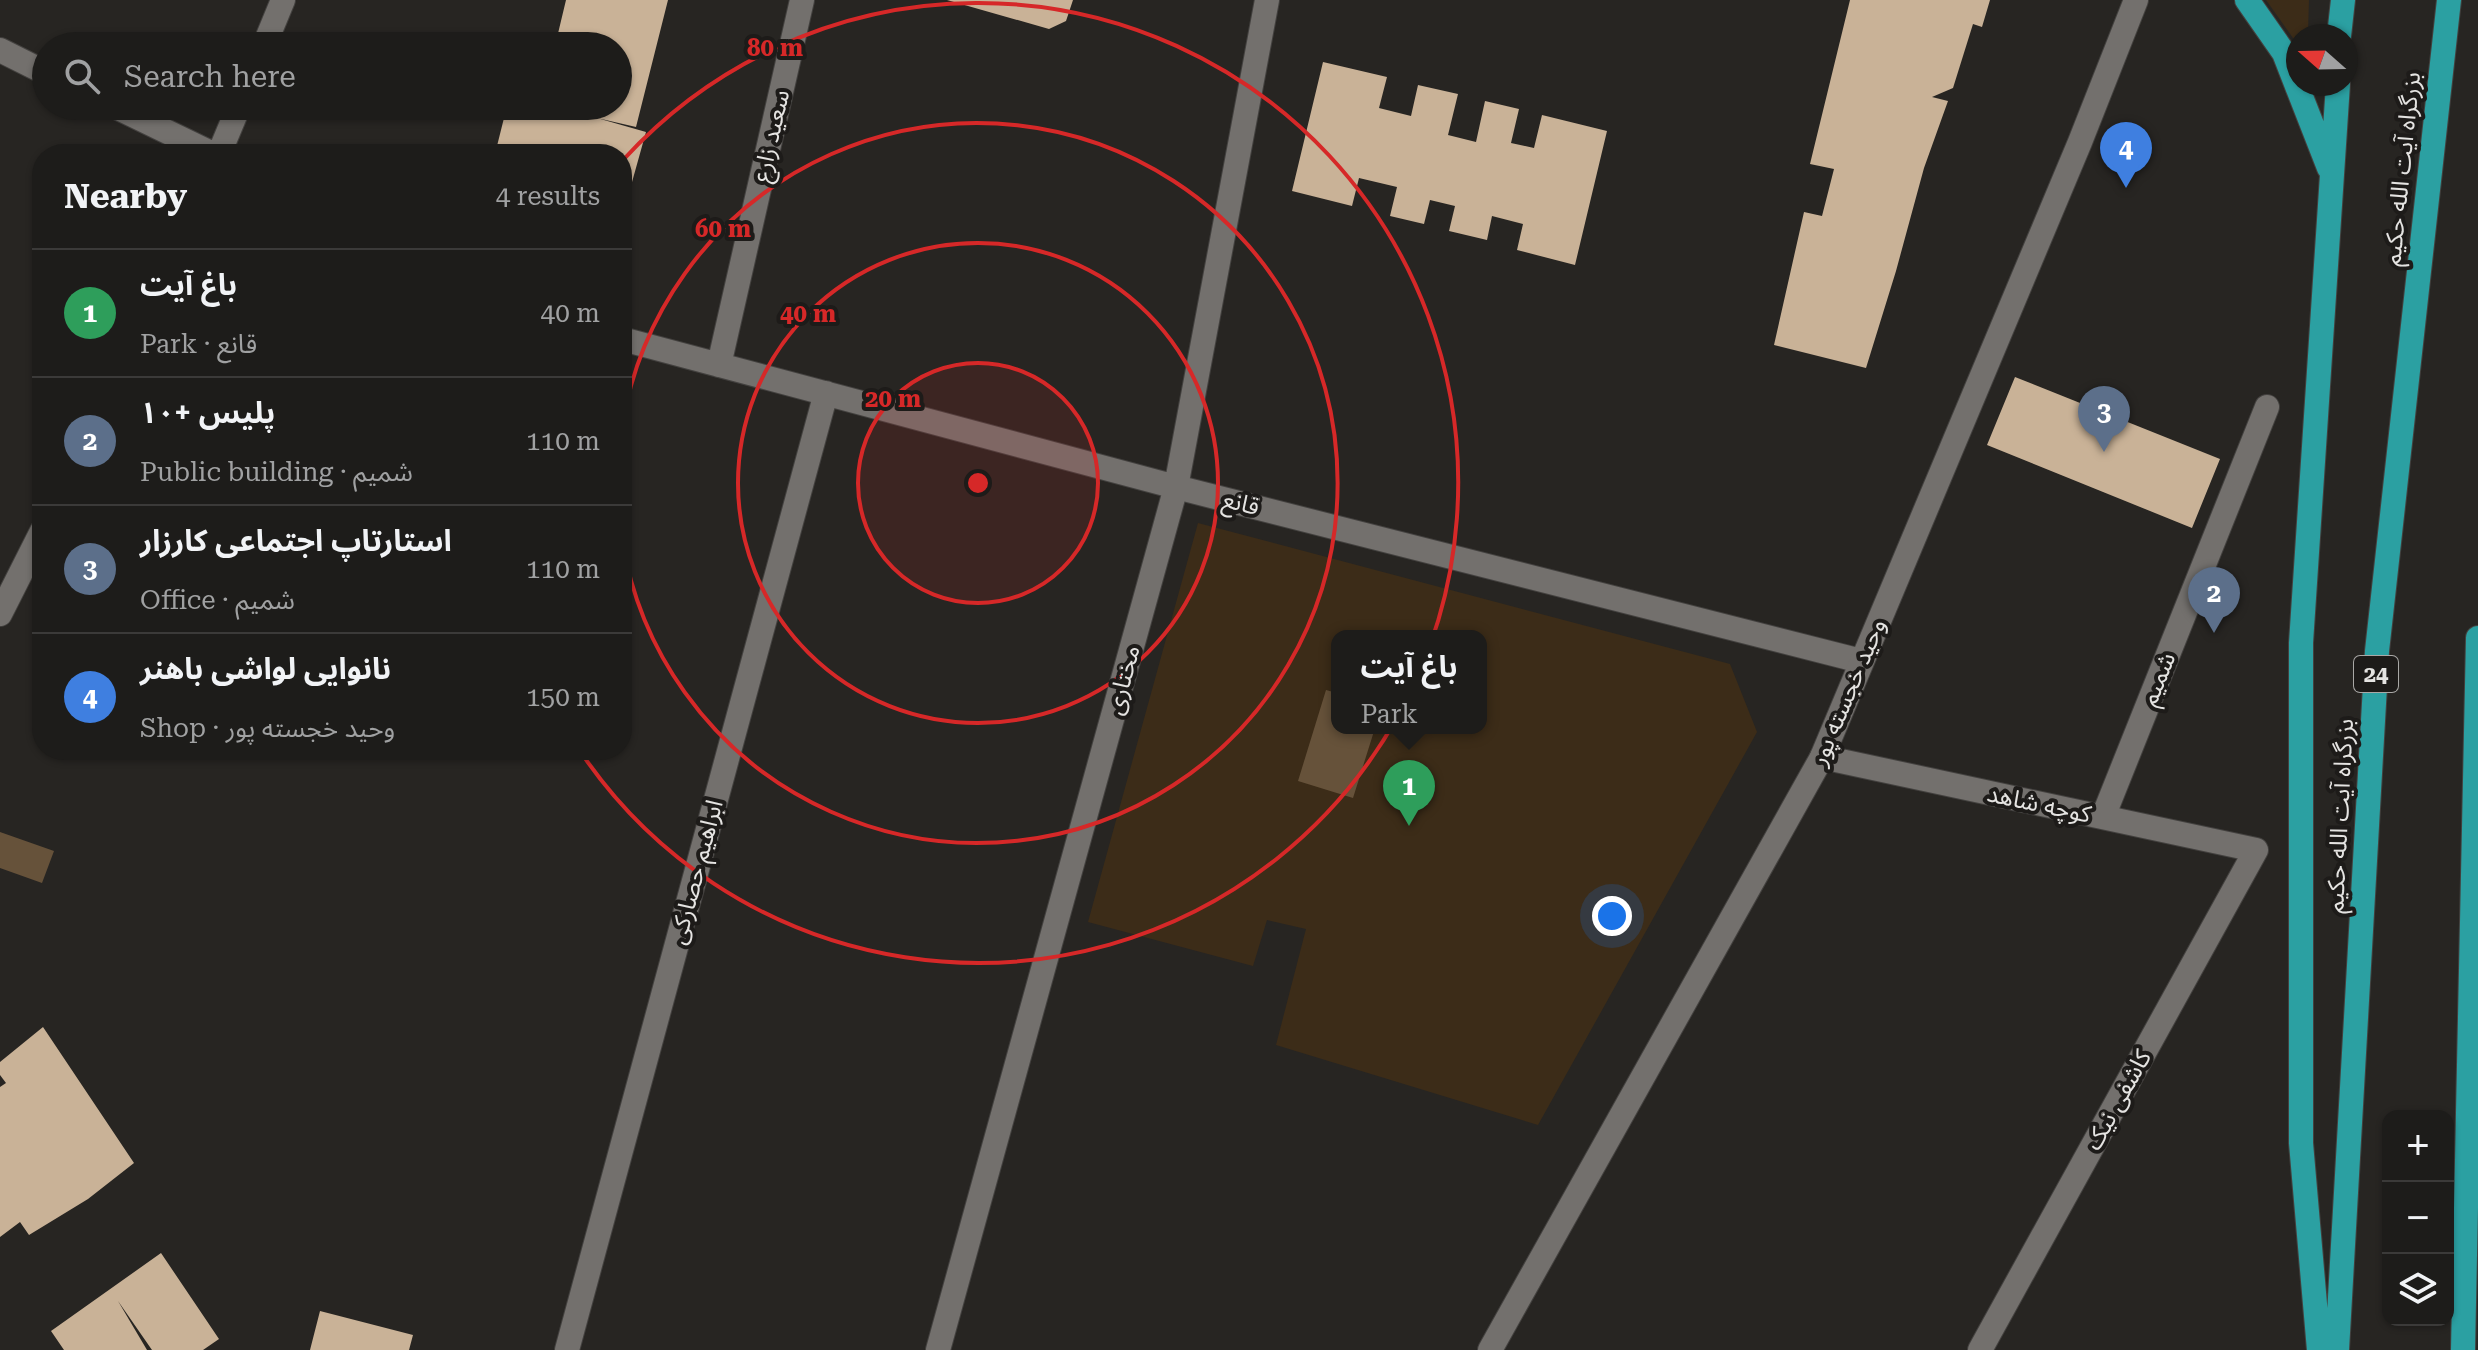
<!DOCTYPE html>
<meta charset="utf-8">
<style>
body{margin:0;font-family:"Roboto Serif","Noto Sans Arabic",serif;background:#2a2927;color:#f1f3f6}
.controls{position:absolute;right:24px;bottom:24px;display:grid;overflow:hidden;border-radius:16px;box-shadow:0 2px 6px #0004}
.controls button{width:72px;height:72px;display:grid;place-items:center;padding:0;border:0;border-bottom:2px solid #3b3a39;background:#1d1c1a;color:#f1f3f6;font:40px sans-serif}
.compass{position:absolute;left:2286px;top:24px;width:72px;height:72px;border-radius:50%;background:#1d1c1a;box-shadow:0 2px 6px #0004;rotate:290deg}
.you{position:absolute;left:1612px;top:916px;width:28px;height:28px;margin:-20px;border:6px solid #fff;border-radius:50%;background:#1a73e8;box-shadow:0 0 0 12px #1a73e833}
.badge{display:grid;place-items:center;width:52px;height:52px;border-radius:50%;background:#52cdcf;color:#fff;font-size:26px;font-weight:700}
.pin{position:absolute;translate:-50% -66px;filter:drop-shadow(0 2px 4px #0008)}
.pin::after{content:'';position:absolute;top:42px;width:28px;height:24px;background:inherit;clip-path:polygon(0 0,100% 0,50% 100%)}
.popup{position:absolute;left:1331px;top:630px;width:156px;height:104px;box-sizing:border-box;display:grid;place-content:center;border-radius:16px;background:#1d1c1a;filter:drop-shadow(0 2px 6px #0005);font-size:26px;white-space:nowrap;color:#a0a1a2}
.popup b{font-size:30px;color:#f1f3f6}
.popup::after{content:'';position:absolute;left:50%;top:100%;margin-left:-16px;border:16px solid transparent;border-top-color:#1d1c1a}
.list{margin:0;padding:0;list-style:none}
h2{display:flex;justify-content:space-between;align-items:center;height:104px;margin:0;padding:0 32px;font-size:34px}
h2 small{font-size:26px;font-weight:400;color:#a0a1a2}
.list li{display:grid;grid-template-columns:52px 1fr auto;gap:24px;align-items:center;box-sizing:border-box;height:128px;padding:0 32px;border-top:2px solid #3b3a39}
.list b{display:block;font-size:30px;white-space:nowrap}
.list p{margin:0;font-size:26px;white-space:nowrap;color:#a0a1a2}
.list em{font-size:26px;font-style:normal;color:#a0a1a2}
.icon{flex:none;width:44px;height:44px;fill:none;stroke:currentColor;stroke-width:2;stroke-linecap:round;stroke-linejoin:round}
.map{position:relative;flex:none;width:2478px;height:1350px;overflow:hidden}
.search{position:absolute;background:#1d1c1a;box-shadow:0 2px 6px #0004;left:32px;top:32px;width:600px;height:88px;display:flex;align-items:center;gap:20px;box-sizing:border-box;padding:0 28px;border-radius:44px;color:#a0a1a2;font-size:30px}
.panel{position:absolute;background:#1d1c1a;box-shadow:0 2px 6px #0004;left:32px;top:144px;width:600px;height:616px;border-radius:32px}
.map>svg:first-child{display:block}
</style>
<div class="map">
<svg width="2478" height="1350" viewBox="0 0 2478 1350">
<rect width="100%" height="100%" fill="#272522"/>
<path fill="#3c2c18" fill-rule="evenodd" d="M 2266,0 L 2309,0 L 2308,32 L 2307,36 L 2298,36 L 2298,45 Z
M 1198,523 L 1730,664 L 1757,732 L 1538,1125 L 1276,1045 L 1306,929 L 1267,920 L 1253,966 L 1088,922 ZM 1337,636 L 1481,636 L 1481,728 L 1337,728 Z"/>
<path fill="#66523a" d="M 1326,690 L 1337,693 L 1337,728 L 1375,728 L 1353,798 L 1298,781 Z
M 0,832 L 54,851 L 42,883 L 0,868 Z"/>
<path fill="#c9b297" d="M 566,0 L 668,0 L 636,127 L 597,118 L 646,132 L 627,200 L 622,199 L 622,154 L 495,154 L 507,106 L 618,106 L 618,46 L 555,46 Z
M 947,0 L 1073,0 L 1066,21 L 1049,29 Z
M 1850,0 L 1990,0 L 1982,27 L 1973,24 L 1953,88 L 1932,97 L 1948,101 L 1924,168 L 1896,271 L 1866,368 L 1774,345 L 1804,212 L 1822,216 L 1834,169 L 1810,164 Z
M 1323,62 L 1387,77 L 1379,108 L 1411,116 L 1418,85 L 1458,94 L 1448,135 L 1476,142 L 1485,101 L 1519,109 L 1511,143 L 1534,148 L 1542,115 L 1607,131 L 1575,265 L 1517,250 L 1523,224 L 1492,216 L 1487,240 L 1449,231 L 1455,206 L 1430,200 L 1424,224 L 1390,216 L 1397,187 L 1359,178 L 1352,206 L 1292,191 Z
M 2015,377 L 2220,459 L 2192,528 L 1987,445 Z
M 43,1027 L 134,1163 L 88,1199 L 29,1235 L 20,1222 L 0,1237 L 0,1087 L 6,1083 L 0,1075 L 0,1062 Z
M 161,1253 L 219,1339 L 203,1350 L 152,1350 L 118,1301 L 147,1350 L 64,1350 L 51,1331 Z
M 320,1311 L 413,1335 L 409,1350 L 310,1350 Z"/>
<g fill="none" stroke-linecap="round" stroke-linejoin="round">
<g stroke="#43413f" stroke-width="26">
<path id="street" d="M 622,339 L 1176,487 L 1861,661
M 719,365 L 802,0
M 1822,757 L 2256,850 L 1980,1350
M 2103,817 L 2267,407
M 567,1350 L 826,393
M 938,1350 L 1176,487 L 1267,0"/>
</g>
<g stroke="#43413f" stroke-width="26">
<path id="secondary" d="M 264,46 L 283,0
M 0,50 L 46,73
M 114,106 L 213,154
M 219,154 L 239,106
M 0,614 L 42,531
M 1490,1350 L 1822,757 L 2080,142 L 2136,0"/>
</g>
<g stroke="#43413f" stroke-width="26">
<path id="highway" d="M 2247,0 L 2284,53 L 2329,168
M 2339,36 L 2343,0
M 2319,1350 L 2301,1143 L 2301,643 L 2338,84
M 2337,1350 L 2377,651 L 2449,0
M 2463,1350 L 2478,638"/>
</g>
<use href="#street" stroke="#73706d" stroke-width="24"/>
<use href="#secondary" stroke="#73706d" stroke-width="24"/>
<use href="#highway" stroke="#2ba0a2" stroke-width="24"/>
</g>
<circle cx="978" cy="483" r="120" fill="#d62828" fill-opacity=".12"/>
<g fill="none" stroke="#d62828" stroke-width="4">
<circle cx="978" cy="483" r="120"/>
<circle cx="978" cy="483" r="240"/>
<path d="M622 427A360 360 0 1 1 622 539"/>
<path d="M624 159A480 480 0 1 1 580 751"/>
</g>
<g text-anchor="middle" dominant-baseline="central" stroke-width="8" stroke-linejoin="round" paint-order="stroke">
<rect fill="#1d1b19" stroke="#a9a8a6" stroke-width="2" x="2354" y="656" width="44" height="36" rx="6"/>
<g font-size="22" font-weight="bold" fill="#e5e4e2">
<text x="2376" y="674">24</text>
</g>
<g font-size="24" fill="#e5e4e2" stroke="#1d1b19">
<text transform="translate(771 136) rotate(-77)">سعید زارع</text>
<text transform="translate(2402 169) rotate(-84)">بزرگراه آیت الله حکیم</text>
<text transform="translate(1241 503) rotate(14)">قانع</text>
<text transform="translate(2158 679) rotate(-68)">شمیم</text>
<text transform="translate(1123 680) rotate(-75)">مختاری</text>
<text transform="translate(1848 692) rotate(-67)">وحید خجسته پور</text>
<text transform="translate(2039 804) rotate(12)">کوچه شاهد</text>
<text transform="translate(2340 816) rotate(-87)">بزرگراه آیت الله حکیم</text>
<text transform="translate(696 872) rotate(-75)">ابراهیم حصارکی</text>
<text transform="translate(2118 1100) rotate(-61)">کاشفی نیک</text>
</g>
</g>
<circle cx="978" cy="483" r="12" fill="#d62828" stroke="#1d1b19" stroke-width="4"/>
<g font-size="24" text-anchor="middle" font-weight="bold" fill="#d62828" stroke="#1d1b19" stroke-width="8" stroke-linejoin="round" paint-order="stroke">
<text x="775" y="56">80 m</text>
<text x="723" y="237">60 m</text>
<text x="808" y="322">40 m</text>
<text x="893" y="407">20 m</text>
</g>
</svg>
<div class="controls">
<button>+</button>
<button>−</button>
<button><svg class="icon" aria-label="layers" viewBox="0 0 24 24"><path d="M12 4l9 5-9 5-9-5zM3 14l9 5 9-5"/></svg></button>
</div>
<svg class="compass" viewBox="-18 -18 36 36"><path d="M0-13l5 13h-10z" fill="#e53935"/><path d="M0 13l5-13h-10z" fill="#a0a1a2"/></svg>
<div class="you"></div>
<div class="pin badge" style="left:1409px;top:826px;background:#2e9e5b">1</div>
<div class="popup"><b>باغ آیت</b>Park</div>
<div class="pin badge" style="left:2214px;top:633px;background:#5c6f8a">2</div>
<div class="pin badge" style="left:2104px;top:452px;background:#5c6f8a">3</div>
<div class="pin badge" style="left:2126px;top:188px;background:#3f7fe0">4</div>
<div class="search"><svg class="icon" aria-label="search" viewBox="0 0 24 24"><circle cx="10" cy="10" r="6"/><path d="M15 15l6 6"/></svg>Search here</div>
<section class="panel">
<h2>Nearby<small>4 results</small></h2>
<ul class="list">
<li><span class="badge" style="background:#2e9e5b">1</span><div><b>باغ آیت</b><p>Park · قانع</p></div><em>40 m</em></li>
<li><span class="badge" style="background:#5c6f8a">2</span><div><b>پلیس +۱۰</b><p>Public building · شمیم</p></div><em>110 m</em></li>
<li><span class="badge" style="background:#5c6f8a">3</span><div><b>استارتاپ اجتماعی کارزار</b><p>Office · شمیم</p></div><em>110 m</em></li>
<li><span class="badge" style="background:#3f7fe0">4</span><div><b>نانوایی لواشی باهنر</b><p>Shop · وحید خجسته پور</p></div><em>150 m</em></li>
</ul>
</section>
</div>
